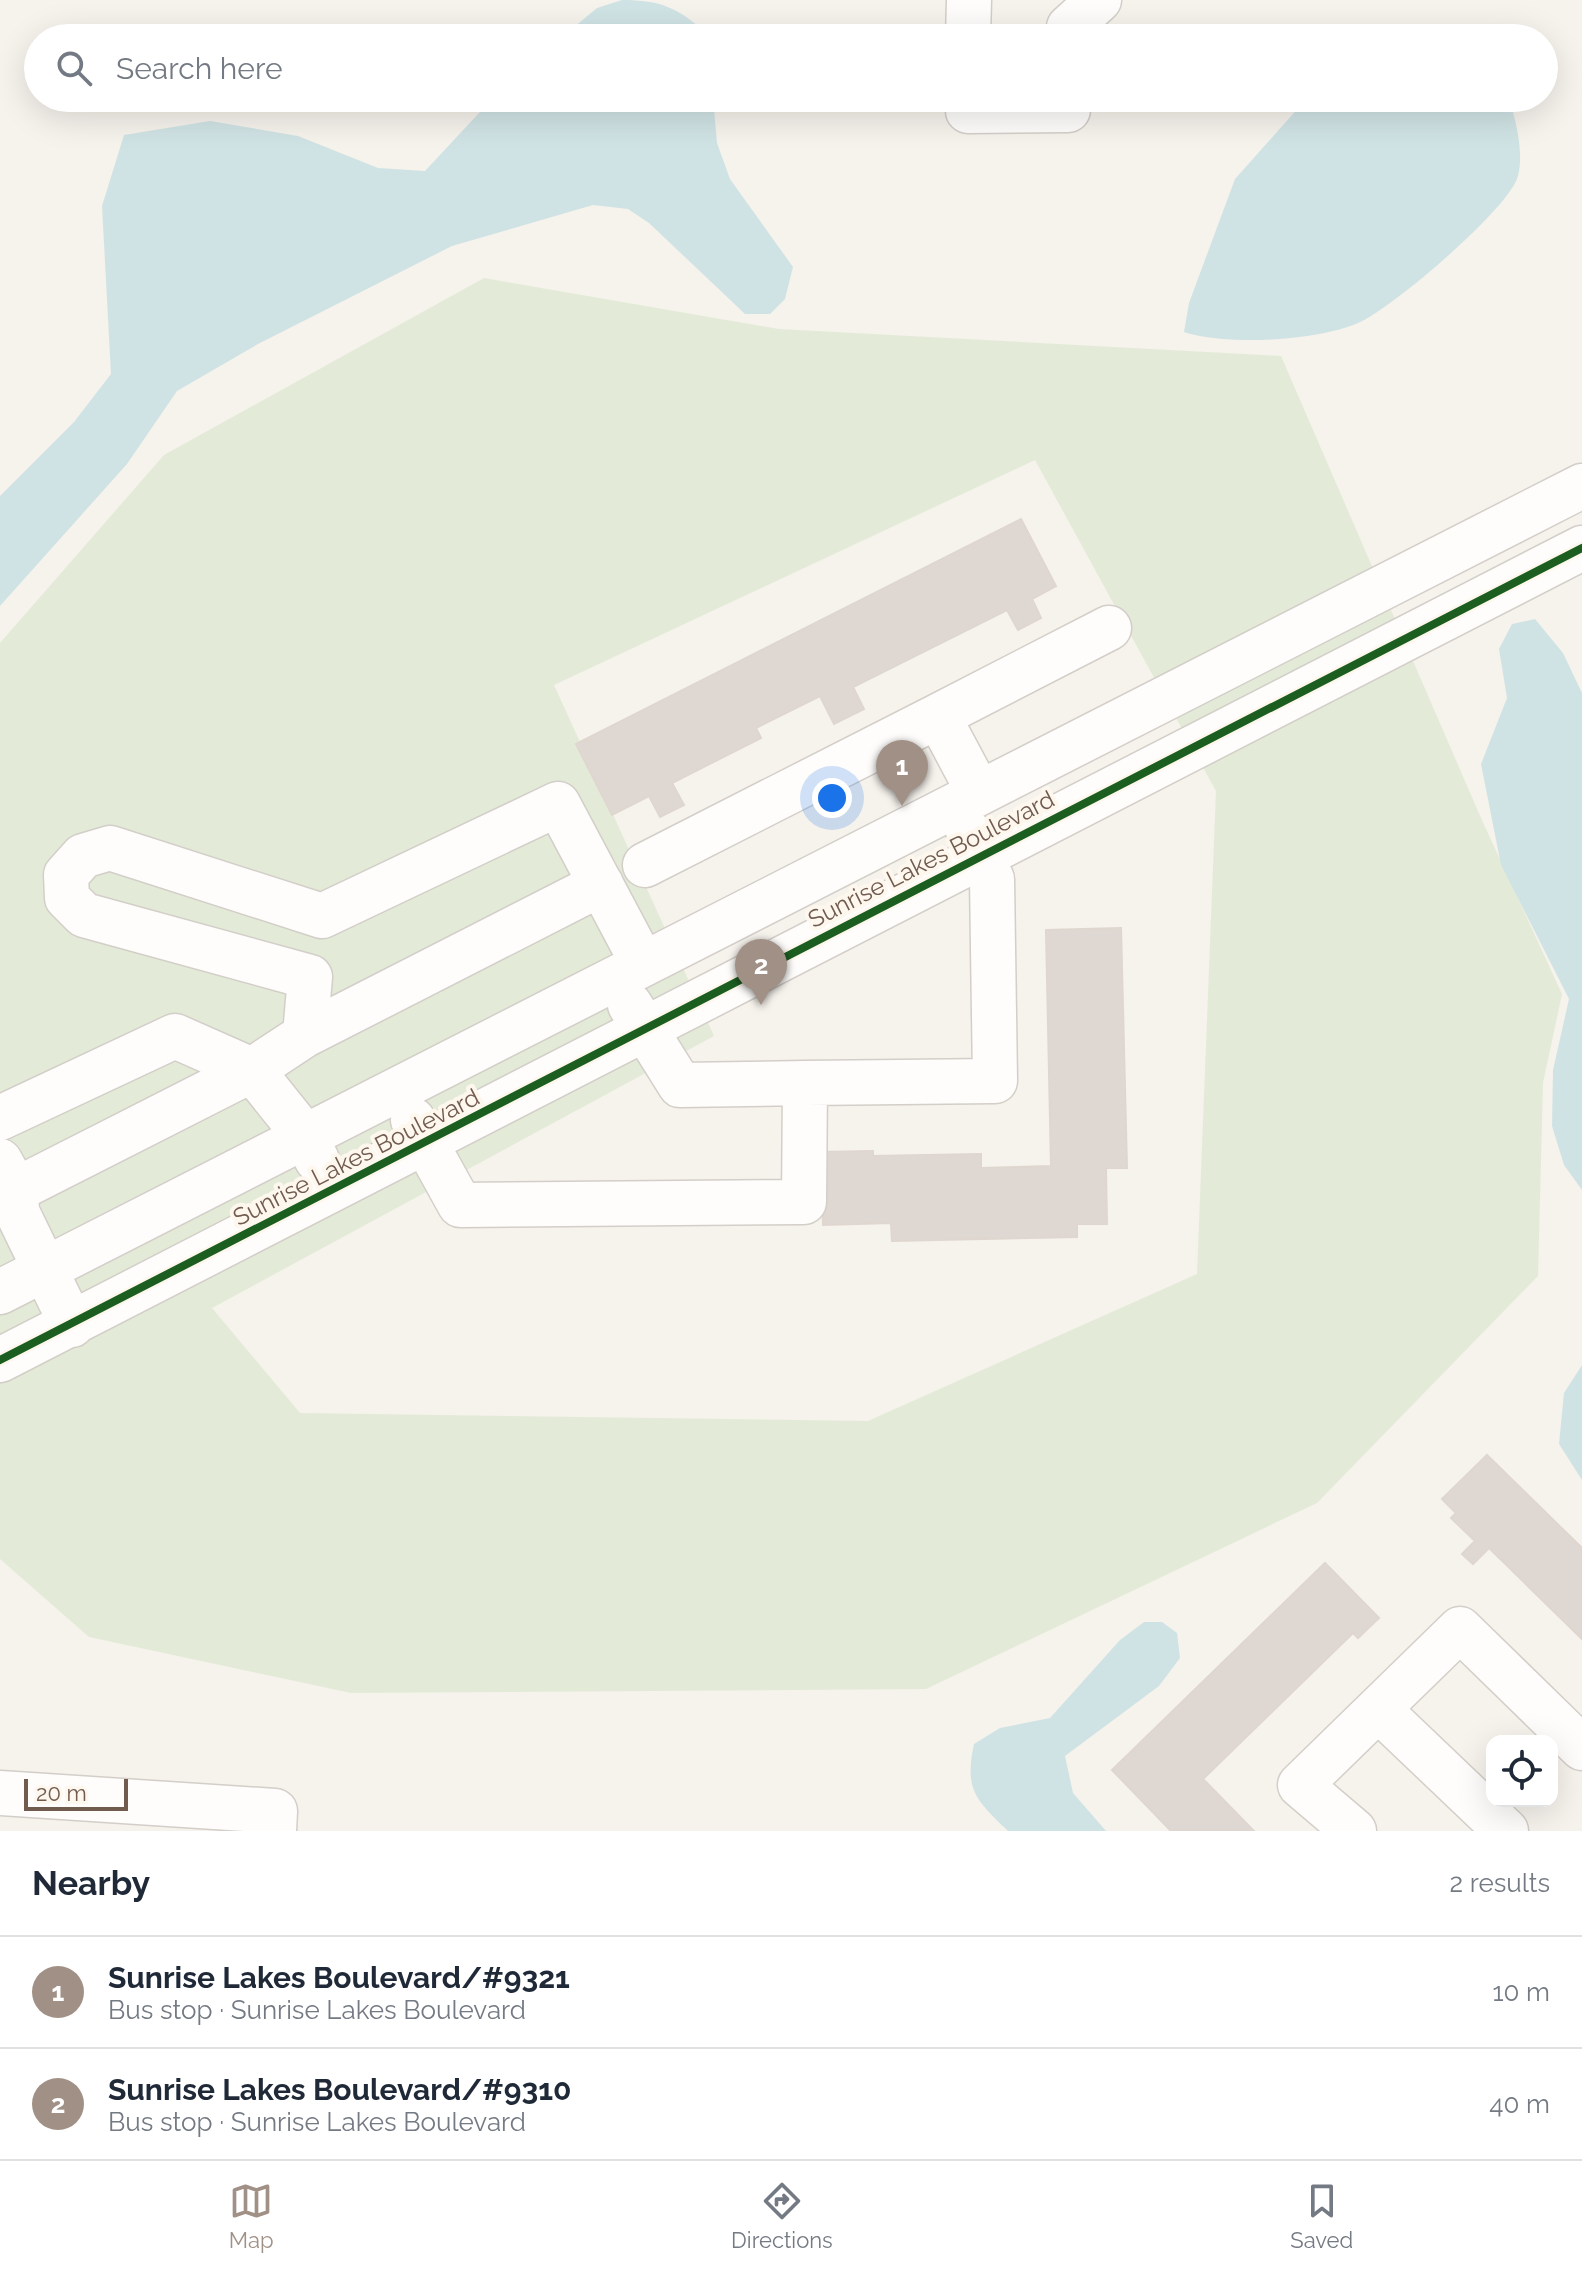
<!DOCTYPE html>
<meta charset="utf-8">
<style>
body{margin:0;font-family:Raleway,sans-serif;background:#f2f2f3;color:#1f2937}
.controls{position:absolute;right:24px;bottom:24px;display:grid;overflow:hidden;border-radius:16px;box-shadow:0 8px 32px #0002}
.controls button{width:72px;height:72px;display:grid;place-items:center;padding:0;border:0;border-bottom:2px solid #e0e1e3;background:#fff;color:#1f2937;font:40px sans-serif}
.scale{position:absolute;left:24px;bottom:20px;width:104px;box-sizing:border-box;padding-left:8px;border:4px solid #715b4f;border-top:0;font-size:22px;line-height:28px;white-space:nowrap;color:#715b4f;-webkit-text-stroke:6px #fdf7ee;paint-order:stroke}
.you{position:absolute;left:832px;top:798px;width:28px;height:28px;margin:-20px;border:6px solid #fff;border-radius:50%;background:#1a73e8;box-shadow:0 0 0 12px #1a73e833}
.badge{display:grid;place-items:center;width:52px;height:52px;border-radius:50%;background:#a09086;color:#fff;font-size:26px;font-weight:700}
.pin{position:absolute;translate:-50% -66px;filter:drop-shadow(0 2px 4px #0008)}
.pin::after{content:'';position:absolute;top:42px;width:28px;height:24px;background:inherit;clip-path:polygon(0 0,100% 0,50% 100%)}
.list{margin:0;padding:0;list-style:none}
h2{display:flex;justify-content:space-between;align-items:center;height:104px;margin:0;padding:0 32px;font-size:34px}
h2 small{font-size:26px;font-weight:400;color:#747a83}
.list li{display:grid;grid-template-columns:52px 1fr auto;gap:24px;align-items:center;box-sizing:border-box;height:112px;padding:0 32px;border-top:2px solid #e0e1e3}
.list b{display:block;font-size:30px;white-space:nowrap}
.list p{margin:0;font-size:26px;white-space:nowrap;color:#747a83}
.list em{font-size:26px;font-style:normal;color:#747a83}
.icon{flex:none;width:44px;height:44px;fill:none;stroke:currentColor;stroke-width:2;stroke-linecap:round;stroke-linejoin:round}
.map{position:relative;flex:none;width:1582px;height:1831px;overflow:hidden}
.search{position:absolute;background:#fff;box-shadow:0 8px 32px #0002;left:24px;right:24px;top:24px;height:88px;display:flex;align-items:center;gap:20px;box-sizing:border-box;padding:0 28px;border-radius:44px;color:#747a83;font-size:30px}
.sheet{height:328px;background:#fff}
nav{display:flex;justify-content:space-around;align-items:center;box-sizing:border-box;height:112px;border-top:2px solid #e0e1e3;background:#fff;font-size:22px;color:#747a83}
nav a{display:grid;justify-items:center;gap:4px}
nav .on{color:#a09086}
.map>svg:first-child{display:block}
</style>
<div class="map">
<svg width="1582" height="1831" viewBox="0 0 1582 1831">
<rect width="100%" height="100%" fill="#f6f2ec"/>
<path fill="#e3ebd8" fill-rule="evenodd" d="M 484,278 L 779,329 L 1281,356 L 1481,818 L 1562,994 L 1543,1083 L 1538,1276 L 1317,1503 L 926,1689 L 351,1693 L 89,1637 L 0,1559 L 0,643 L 164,455 ZM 1035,460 L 1216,791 L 1197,1274 L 868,1421 L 300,1413 L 212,1308 L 714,1036 L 554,685 Z"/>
<path fill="#d0e3e4" d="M 622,0 C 662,0 677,8 707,33 L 708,38 L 561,38 L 597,8 Z
M 493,98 L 713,98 L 717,143 L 730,179 L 793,267 L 785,299 L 770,314 L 745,314 L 649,223 L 628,209 L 593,205 L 452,246 L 258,344 L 177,391 L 127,464 L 0,606 L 0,496 L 74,422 L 111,374 L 102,206 L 124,135 L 210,121 L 298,136 L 378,168 L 425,171 Z
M 1307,98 L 1509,98 C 1516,122 1524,151 1518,176 C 1510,208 1390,310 1358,323 C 1317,341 1226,346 1184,332 L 1189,303 L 1235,179 Z
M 1535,619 L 1563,653 L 1582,693 L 1582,1190 L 1564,1165 L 1552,1126 L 1553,1070 L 1569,999 L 1501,865 L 1481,764 L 1507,698 L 1499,649 L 1512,624 Z
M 1582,1365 L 1582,1480 L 1559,1444 L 1564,1393 Z
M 1144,1622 L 1162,1622 L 1177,1633 L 1180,1658 L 1159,1686 L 1065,1756 L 1073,1793 L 1106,1831 L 1008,1831 C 976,1800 964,1790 974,1744 L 1000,1728 L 1050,1718 L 1120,1640 Z"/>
<path fill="#dfd8d2" stroke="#ded6cf" stroke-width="2" d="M 1021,519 L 1056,586 L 1032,599 L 1041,618 L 1018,630 L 1007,610 L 853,687 L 864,709 L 834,724 L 820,696 L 756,728 L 761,738 L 672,783 L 684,805 L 660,817 L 649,796 L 612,815 L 576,744 Z
M 1121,928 L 1127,1168 L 1106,1168 L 1107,1224 L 1077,1224 L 1077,1237 L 892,1241 L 891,1223 L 823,1225 L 821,1152 L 873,1151 L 873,1156 L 981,1154 L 981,1168 L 1051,1166 L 1046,930 Z
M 1487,1455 L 1582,1548 L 1582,1639 L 1489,1548 L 1473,1564 L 1462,1554 L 1475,1541 L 1451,1518 L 1456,1513 L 1442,1499 Z
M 1325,1563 L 1379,1618 L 1358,1638 L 1353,1633 L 1203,1779 L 1254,1831 L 1171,1831 L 1112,1770 Z"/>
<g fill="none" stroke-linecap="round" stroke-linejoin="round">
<g stroke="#d3cec8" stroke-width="47">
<path id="minor" d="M 1069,27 L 1099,0
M 968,38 L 969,0
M 968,98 L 968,111 L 1068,110 L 1068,98
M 979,793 L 938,716 L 1109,628
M 645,865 L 938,716
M 305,1035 L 601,884
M 805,1083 L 995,1081 L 992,879 L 968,831
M 0,1118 L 175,1036 L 252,1070
M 413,1120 L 460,1205 L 804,1202 L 805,1083 L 680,1085 L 630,1005
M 317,1160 L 305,1136 L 252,1070 L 305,1035 L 310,977 L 84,915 L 67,898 L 66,875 L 83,856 L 110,848 L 322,916 L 558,804 L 643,964
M 0,1161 L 16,1190 L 17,1212 L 72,1325
M 0,1198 L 252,1070
M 0,1292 L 1582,486
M 0,1360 L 1582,548
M 1378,1709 L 1506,1831
M 0,1793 L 275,1811 L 274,1831
M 1354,1831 L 1300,1785 L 1460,1629 L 1582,1748"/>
</g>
<use href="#minor" stroke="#fefdfc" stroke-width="44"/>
<g stroke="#fdf7ee" stroke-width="13">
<path id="cycleway" d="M 0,1360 L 1582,548"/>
</g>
<use href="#cycleway" stroke="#1b5e20" stroke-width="8"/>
</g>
<g text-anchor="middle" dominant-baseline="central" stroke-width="8" stroke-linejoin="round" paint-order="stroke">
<g font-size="24" fill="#715b4f" stroke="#fdf7ee">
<text transform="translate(931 859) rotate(-27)">Sunrise Lakes Boulevard</text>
<text transform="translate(356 1157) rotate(-27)">Sunrise Lakes Boulevard</text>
</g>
</g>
</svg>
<div class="controls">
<button><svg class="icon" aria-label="locate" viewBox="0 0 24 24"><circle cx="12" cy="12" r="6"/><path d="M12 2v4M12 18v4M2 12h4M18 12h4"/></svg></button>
</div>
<div class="scale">20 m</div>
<div class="you"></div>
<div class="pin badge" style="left:902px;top:806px">1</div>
<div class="pin badge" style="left:761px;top:1005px">2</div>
<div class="search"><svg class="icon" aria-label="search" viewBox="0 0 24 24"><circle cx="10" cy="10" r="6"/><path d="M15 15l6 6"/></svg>Search here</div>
</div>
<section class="sheet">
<h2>Nearby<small>2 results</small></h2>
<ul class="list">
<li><span class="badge">1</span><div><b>Sunrise Lakes Boulevard/#9321</b><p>Bus stop · Sunrise Lakes Boulevard</p></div><em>10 m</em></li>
<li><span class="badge">2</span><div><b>Sunrise Lakes Boulevard/#9310</b><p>Bus stop · Sunrise Lakes Boulevard</p></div><em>40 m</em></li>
</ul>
</section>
<nav>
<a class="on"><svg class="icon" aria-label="map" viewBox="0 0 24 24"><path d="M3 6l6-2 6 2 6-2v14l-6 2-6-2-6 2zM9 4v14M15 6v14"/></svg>Map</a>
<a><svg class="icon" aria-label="directions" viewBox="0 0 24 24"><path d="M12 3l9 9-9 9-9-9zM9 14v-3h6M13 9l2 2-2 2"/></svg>Directions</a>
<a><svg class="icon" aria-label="saved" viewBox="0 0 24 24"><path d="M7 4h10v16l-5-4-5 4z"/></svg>Saved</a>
</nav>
